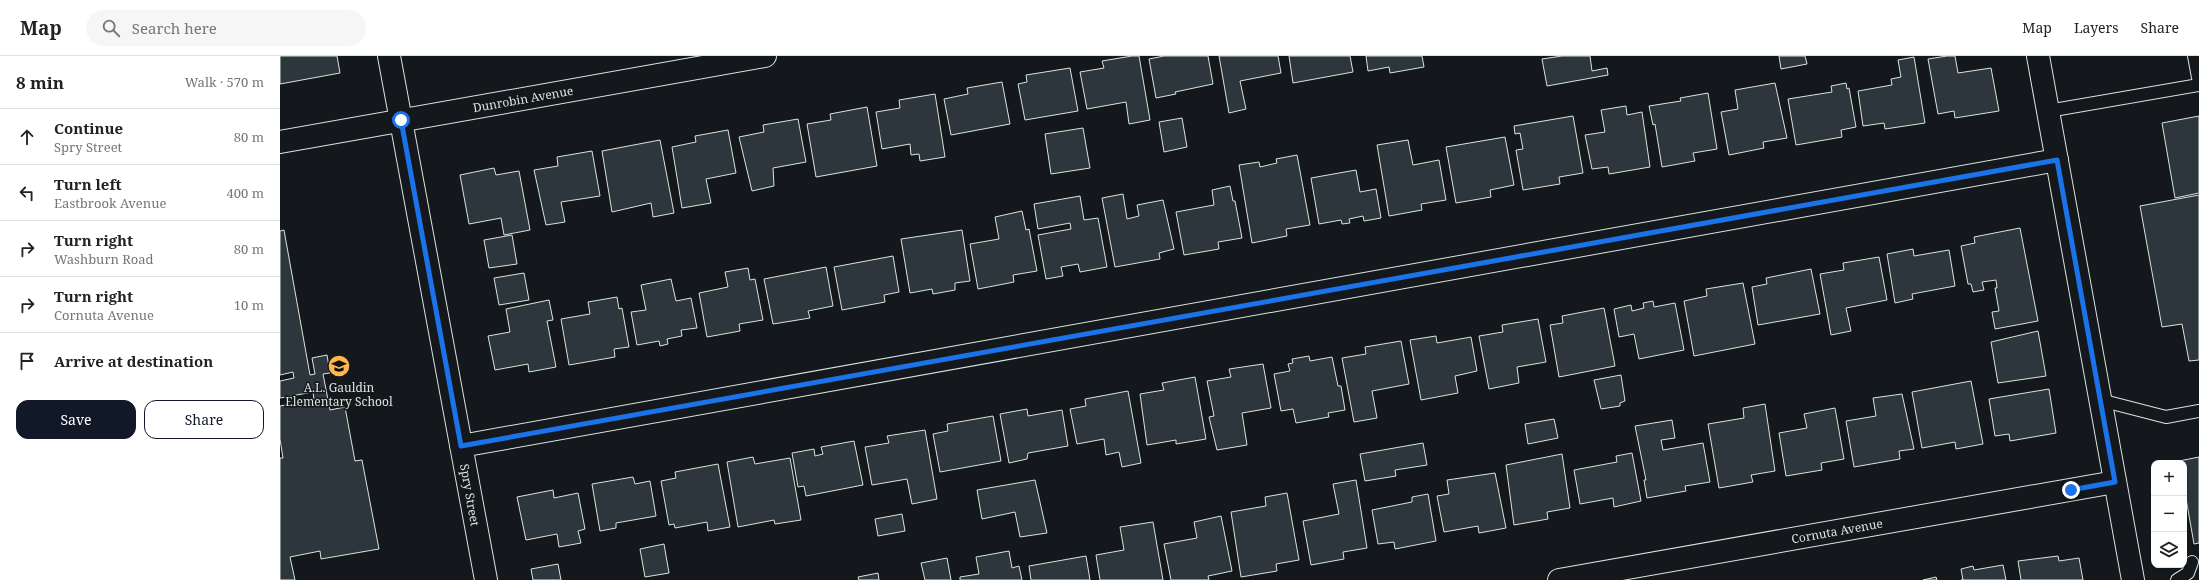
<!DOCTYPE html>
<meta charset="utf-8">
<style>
body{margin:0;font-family:"Noto Serif",serif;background:#f6f6f6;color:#222}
.controls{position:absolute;right:12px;bottom:12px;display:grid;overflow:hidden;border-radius:8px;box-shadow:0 1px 3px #0004}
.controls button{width:36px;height:36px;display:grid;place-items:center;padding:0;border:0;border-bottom:1px solid #e0e0e0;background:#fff;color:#222;font:20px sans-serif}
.stop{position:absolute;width:12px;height:12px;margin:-9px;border:3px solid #1a73e8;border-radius:50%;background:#fff}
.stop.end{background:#1a73e8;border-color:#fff;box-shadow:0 1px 4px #0008}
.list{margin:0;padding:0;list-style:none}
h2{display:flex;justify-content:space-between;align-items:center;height:52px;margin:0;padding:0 16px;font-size:17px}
h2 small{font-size:13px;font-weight:400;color:#767676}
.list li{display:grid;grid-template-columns:26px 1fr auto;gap:12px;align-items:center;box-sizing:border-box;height:56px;padding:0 16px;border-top:1px solid #e0e0e0}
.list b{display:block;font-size:15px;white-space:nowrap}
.list p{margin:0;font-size:13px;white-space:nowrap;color:#767676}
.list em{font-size:13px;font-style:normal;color:#767676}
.actions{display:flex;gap:8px;padding:12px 16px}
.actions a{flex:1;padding:9px 0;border:1px solid #111827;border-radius:12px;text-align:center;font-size:14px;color:#111827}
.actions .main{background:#111827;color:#fff}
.icon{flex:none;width:22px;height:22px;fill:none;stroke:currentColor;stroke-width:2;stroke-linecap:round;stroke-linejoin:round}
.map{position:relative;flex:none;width:1919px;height:524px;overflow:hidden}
header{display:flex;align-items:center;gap:24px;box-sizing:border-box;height:56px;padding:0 20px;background:#fff;border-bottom:1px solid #e0e0e0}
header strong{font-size:19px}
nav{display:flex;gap:22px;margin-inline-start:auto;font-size:14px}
.search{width:280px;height:36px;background:#f6f6f6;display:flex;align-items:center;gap:10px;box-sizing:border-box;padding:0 14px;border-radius:22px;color:#767676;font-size:15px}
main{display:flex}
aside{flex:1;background:#fff}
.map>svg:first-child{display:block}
</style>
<header>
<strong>Map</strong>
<div class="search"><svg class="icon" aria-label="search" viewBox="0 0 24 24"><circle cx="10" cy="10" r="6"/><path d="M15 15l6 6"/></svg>Search here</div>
<nav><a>Map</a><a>Layers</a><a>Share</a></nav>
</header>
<main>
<aside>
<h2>8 min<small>Walk · 570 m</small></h2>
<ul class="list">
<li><svg class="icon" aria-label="ahead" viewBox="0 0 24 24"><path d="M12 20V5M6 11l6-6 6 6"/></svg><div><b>Continue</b><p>Spry Street</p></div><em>80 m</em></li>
<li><svg class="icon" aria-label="left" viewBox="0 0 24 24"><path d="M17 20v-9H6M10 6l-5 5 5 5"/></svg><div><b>Turn left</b><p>Eastbrook Avenue</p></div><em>400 m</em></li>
<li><svg class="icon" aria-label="right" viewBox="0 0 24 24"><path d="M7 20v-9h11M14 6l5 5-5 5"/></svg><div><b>Turn right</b><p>Washburn Road</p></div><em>80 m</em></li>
<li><svg class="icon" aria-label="right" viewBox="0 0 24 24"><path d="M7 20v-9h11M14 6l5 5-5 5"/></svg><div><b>Turn right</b><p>Cornuta Avenue</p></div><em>10 m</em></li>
<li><svg class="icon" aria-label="arrive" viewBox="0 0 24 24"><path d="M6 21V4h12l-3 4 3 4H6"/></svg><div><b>Arrive at destination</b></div></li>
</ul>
<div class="actions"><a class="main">Save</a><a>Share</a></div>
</aside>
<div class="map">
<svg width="1919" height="524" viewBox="0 0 1919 524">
<rect width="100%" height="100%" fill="#14181c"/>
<path fill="#2c363c" stroke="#d8e6dc" d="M 0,0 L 57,0 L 60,17 L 0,28 Z
M 852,0 L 859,0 L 870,64 L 849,68 L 846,46 L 807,53 L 800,16 L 824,12 L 822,5 Z
M 884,0 L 928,0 L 933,28 L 895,36 L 896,38 L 876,42 L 869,3 Z
M 939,0 L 998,0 L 1001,17 L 960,25 L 966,53 L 949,57 Z
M 1009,0 L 1070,0 L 1073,16 L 1013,27 Z
M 1086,0 L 1142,0 L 1144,11 L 1110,17 L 1109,11 L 1088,15 Z
M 1282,0 L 1310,0 L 1312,15 L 1327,12 L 1328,19 L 1267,30 L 1262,3 Z
M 1499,0 L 1525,0 L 1527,8 L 1501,13 Z
M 1667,0 L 1675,0 L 1678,17 L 1711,12 L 1719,55 L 1675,62 L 1674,55 L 1658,58 L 1648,3 Z
M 1634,1 L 1645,67 L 1605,73 L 1604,67 L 1583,70 L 1578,35 L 1612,29 L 1611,23 L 1621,21 L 1618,4 Z
M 790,12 L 798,55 L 745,64 L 738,28 L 747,26 L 746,19 Z
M 722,26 L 730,68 L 671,79 L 664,43 L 688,38 L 687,32 Z
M 1495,27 L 1507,82 L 1483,86 L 1484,92 L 1449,99 L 1441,56 L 1458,53 L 1455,34 Z
M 1566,27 L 1567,33 L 1569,32 L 1576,71 L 1561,74 L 1562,81 L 1516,89 L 1508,43 L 1552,36 L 1551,30 Z
M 1428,37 L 1437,93 L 1413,97 L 1415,105 L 1382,111 L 1375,68 L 1373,69 L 1369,50 L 1401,45 L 1400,42 Z
M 655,38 L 665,101 L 640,105 L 639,98 L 631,99 L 630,88 L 602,93 L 596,56 L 620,52 L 619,44 Z
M 1346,50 L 1347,59 L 1362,56 L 1370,111 L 1329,118 L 1328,111 L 1312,113 L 1305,79 L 1325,76 L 1321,54 Z
M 587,51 L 597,110 L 536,121 L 527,68 L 551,64 L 550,58 Z
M 1293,60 L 1303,117 L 1279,121 L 1280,128 L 1243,134 L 1236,94 L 1243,93 L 1240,77 L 1235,78 L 1234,70 Z
M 1919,60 L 1919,137 L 1895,142 L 1882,67 Z
M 902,62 L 907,91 L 884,96 L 879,66 Z
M 518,63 L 526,106 L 493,112 L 494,130 L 472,135 L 459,81 L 484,76 L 483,69 Z
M 803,72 L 810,112 L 771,118 L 765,78 Z
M 448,74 L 456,117 L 426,123 L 431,147 L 402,152 L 392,91 L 416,86 L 415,80 Z
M 1225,81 L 1234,129 L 1210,134 L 1211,141 L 1176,147 L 1166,91 Z
M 380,84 L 394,157 L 373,161 L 371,147 L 332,156 L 322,95 Z
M 1128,84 L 1133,109 L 1159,104 L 1166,144 L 1141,148 L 1142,154 L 1109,160 L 1097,89 Z
M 312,95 L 320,140 L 281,146 L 285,166 L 266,169 L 254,114 L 278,110 L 277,101 Z
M 1017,99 L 1030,169 L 1006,173 L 1007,180 L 972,187 L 959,109 L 979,106 L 980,111 L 997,107 L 996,103 Z
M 214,112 L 216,119 L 239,115 L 250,174 L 224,179 L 221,162 L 189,168 L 180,119 Z
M 1076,114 L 1080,136 L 1096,133 L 1101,162 L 1084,165 L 1083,160 L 1069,163 L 1070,167 L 1062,168 L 1061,164 L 1039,168 L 1031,122 Z
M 950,130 L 953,145 L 955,145 L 962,182 L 938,186 L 939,193 L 904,199 L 896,156 L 934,149 L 932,134 Z
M 843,138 L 847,163 L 859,160 L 857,149 L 883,144 L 894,193 L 879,197 L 880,203 L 835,211 L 822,142 Z
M 1919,139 L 1919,304 L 1909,305 L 1902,268 L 1882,271 L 1860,150 Z
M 800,140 L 804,164 L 818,162 L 827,211 L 800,216 L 798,208 L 781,211 L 783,220 L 766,223 L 758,179 L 791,173 L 790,167 L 758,173 L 754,148 Z
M 742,155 L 746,174 L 749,173 L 757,215 L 733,219 L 734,226 L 698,233 L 690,188 L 719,183 L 715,161 Z
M 1740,172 L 1758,265 L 1715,273 L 1712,256 L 1719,255 L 1715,232 L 1717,232 L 1716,224 L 1702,226 L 1704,234 L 1693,236 L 1691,228 L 1688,228 L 1681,190 L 1695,187 L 1694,181 Z
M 4,174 L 30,319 L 35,318 L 32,302 L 47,299 L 50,317 L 43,318 L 50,354 L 65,351 L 75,405 L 82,404 L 99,493 L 41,503 L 40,495 L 10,501 L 15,524 L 0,524 L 0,402 L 3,402 L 0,383 L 0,350 L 34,344 L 33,336 L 0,342 L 0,325 L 14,322 L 13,316 L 0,319 L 0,175 Z
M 682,174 L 690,225 L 675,227 L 675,234 L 653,238 L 652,233 L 630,237 L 621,183 Z
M 232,179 L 237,208 L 209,212 L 204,184 Z
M 1633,193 L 1634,200 L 1669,194 L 1675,230 L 1632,238 L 1633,243 L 1615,247 L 1607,198 Z
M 613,200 L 619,236 L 604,239 L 605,246 L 562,254 L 554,211 Z
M 1599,201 L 1607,244 L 1566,252 L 1571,275 L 1551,279 L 1540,218 L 1564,214 L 1563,207 Z
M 546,211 L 553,250 L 528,255 L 530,262 L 493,268 L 484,223 Z
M 468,212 L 470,224 L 475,223 L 483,264 L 459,268 L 460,275 L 427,281 L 419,237 L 448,231 L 445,216 Z
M 1531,213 L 1540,258 L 1478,269 L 1472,231 L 1487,228 L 1486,222 Z
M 244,217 L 249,244 L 219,249 L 214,222 Z
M 391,223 L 396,245 L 411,242 L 417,272 L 401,274 L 402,280 L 387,283 L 388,288 L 380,290 L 379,285 L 357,289 L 351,256 L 366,254 L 361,229 Z
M 1463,227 L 1475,288 L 1414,300 L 1404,245 L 1427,240 L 1426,233 Z
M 337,241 L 339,253 L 342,252 L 349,291 L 334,293 L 335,301 L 289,309 L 281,263 L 310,258 L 308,246 Z
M 269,244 L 273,264 L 267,265 L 276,311 L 249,316 L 248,308 L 215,314 L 208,280 L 230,276 L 226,253 Z
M 1373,245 L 1374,251 L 1395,247 L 1404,294 L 1359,303 L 1354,278 L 1339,281 L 1334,253 L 1351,249 L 1352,255 L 1364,252 L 1363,247 Z
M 1324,252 L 1335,310 L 1279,321 L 1270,269 L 1283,267 L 1282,260 Z
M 1258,263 L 1266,306 L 1237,311 L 1239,327 L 1209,333 L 1199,280 L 1223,276 L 1222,269 Z
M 1758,275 L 1766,320 L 1718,327 L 1711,286 Z
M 1156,280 L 1157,287 L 1191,281 L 1197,315 L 1175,320 L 1178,337 L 1141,344 L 1130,284 Z
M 1121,285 L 1129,328 L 1092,335 L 1097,362 L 1074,366 L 1062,302 L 1086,298 L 1085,291 Z
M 1029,300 L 1030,305 L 1052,301 L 1058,330 L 1061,330 L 1065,354 L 1048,357 L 1049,361 L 1016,367 L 1013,353 L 1001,355 L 994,318 L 1010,315 L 1008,308 L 1013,307 L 1012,303 Z
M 983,308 L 991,352 L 962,357 L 967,389 L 937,394 L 929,361 L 934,360 L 927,325 L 951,321 L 949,313 Z
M 1341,319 L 1345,345 L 1340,347 L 1340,350 L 1321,353 L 1314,324 Z
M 915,321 L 926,383 L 896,388 L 896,384 L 867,389 L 860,338 L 884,334 L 882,327 Z
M 1691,325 L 1703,388 L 1676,393 L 1675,386 L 1642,392 L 1632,336 Z
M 1769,333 L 1776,377 L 1730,385 L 1729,378 L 1715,380 L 1709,343 Z
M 848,335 L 861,407 L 842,411 L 839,396 L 826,399 L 824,383 L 797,388 L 790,353 L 806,350 L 805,343 Z
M 1622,338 L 1634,393 L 1619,395 L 1620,403 L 1574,411 L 1566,365 L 1596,360 L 1593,342 Z
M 1485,348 L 1495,415 L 1471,419 L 1473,426 L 1439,432 L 1428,368 L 1464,362 L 1463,352 Z
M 1555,352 L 1564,403 L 1541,407 L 1542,414 L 1506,420 L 1499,377 L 1527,372 L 1524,358 Z
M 747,353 L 748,360 L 782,354 L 788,390 L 748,397 L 747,403 L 729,407 L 720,358 Z
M 713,360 L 721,405 L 660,416 L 653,378 L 668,375 L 667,368 Z
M 1274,363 L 1278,382 L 1248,388 L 1245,368 Z
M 1392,364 L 1395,382 L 1381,384 L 1383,394 L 1423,387 L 1430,426 L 1405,430 L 1406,435 L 1367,442 L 1364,424 L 1366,424 L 1355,370 Z
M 645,374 L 657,443 L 632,448 L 627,423 L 592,429 L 585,391 L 609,387 L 607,380 Z
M 574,385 L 583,429 L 526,440 L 524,430 L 518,431 L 512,397 L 534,393 L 535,400 L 543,398 L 541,391 Z
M 1143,387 L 1147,409 L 1115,414 L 1116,420 L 1085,425 L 1080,398 Z
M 1352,397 L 1361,445 L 1334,451 L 1333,442 L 1300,448 L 1294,414 L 1337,406 L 1336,400 Z
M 1282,398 L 1290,452 L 1267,456 L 1268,463 L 1234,469 L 1226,409 Z
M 473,401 L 475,408 L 510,402 L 521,464 L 495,468 L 494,464 L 458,471 L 447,406 Z
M 1919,401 L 1919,487 L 1914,488 L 1904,431 L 1904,407 L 1900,407 L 1899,405 Z
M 438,408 L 450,471 L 428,475 L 427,466 L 395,472 L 394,468 L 389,469 L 381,425 L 396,422 L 395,416 Z
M 1215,417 L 1226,472 L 1199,477 L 1198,470 L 1164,476 L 1157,440 L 1169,438 L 1167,424 Z
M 353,421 L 355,428 L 370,425 L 376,460 L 336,467 L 336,472 L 320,475 L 312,428 Z
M 755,424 L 767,477 L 740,481 L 735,456 L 702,463 L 697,434 Z
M 1076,424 L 1087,492 L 1063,496 L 1064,503 L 1031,509 L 1023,465 L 1059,458 L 1053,428 Z
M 273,434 L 274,442 L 298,437 L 305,473 L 298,475 L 301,487 L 279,491 L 277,478 L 246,484 L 237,441 Z
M 1007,437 L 1019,504 L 996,508 L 997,515 L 961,521 L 951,456 L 986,450 L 985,441 Z
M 1148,438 L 1156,485 L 1115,493 L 1114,486 L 1098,488 L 1092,454 L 1132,446 L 1132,441 Z
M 622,458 L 625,475 L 598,480 L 595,463 Z
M 941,460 L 952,515 L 928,520 L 929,524 L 891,524 L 884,488 L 917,482 L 914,466 Z
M 873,466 L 883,524 L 820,524 L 816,499 L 844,494 L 840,471 Z
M 384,488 L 389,517 L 365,521 L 360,493 Z
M 729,495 L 732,512 L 739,510 L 742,524 L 680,524 L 680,521 L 699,518 L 696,501 Z
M 806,500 L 810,524 L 751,524 L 749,510 Z
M 1778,500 L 1779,505 L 1799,502 L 1803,524 L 1741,524 L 1738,505 Z
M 667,502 L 671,524 L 645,524 L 641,507 Z
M 278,508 L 281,524 L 253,524 L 251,513 Z
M 1723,509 L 1726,524 L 1681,524 L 1683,524 L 1681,513 L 1693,510 L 1694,514 Z
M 598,517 L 599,524 L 579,524 L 578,521 Z
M 1656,521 L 1657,524 L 1643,524 Z"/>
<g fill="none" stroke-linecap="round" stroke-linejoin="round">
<g stroke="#d8e6dc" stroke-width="14">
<path id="service" d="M 1914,0 L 1919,27
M 1768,55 L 1919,29
M 1820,344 L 1886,361 L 1919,355
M 1897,524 L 1908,517 L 1912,506"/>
</g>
<g stroke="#d8e6dc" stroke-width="24">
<path id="minor" d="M 109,0 L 206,524
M 181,390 L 1777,104
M 1279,524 L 1835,426"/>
</g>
<g stroke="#d8e6dc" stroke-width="24">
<path id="tertiary" d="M 1758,0 L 1853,524
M 0,86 L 485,0"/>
</g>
<use href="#service" stroke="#14181c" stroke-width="12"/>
<use href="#minor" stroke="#14181c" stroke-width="22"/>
<use href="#tertiary" stroke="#14181c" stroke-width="22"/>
</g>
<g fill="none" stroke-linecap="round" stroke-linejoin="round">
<path stroke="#1a73e8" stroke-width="5" d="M 121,64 L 181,390 L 1777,104 L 1835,426 L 1791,434"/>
</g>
<defs>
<g id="school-disc" transform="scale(1.15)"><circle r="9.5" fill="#ffb74d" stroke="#14181c"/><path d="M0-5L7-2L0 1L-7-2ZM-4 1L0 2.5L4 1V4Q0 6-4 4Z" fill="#111"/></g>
</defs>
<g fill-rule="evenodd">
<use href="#school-disc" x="59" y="310"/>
</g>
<g text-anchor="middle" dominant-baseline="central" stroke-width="3" stroke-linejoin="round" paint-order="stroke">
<g font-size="12" fill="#d8e6dc" stroke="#14181c">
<text transform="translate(243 43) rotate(-10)">Dunrobin Avenue</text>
<text transform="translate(190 439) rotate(80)">Spry Street</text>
<text transform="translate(1557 475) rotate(-10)">Cornuta Avenue</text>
</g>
<g font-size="12" fill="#d8e6dc" stroke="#14181c">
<text x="59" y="331">A.L. Gauldin<tspan x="59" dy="14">Elementary School</tspan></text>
</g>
</g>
</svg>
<div class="controls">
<button>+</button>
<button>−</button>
<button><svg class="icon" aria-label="layers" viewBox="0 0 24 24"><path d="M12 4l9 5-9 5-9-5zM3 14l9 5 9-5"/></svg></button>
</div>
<div class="stop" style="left:121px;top:64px"></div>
<div class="stop end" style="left:1791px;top:434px"></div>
</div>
</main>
